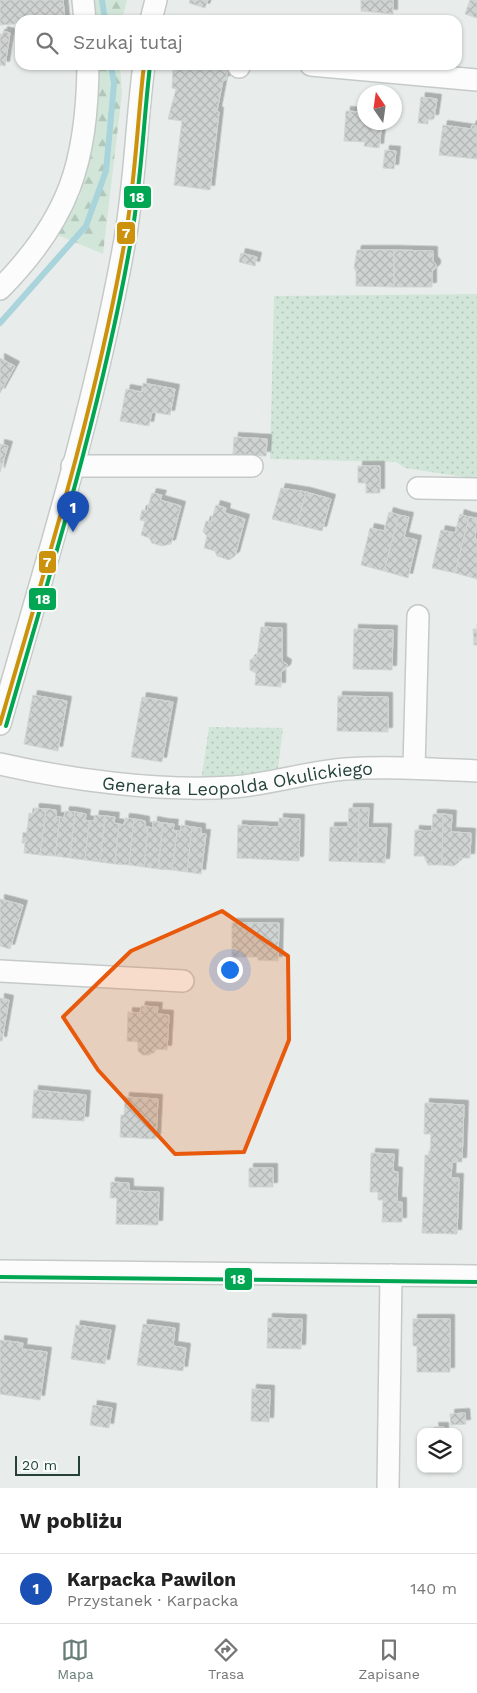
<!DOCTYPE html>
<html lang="pl">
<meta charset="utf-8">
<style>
body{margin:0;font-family:"Work Sans",sans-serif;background:#f2f2f2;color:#222}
.controls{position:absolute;right:15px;bottom:15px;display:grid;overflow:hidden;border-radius:10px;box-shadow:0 1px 4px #0004}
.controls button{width:45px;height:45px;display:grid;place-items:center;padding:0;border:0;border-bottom:1px solid #e0e0e0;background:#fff;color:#222;font:25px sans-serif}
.compass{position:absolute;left:357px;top:85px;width:45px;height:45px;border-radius:50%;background:#fff;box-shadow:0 1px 4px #0004;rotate:347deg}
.scale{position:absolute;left:15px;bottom:12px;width:65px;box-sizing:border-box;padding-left:5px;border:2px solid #24423a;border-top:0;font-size:14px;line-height:18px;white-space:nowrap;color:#24423a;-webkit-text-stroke:4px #f7fbf9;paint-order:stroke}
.you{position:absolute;left:229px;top:969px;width:18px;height:18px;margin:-12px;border:4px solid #fff;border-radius:50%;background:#1a73e8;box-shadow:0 0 0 8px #1a73e833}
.badge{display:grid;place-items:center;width:32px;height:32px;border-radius:50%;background:#697e78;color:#fff;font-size:16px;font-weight:700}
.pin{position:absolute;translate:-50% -41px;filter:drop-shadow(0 1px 2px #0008)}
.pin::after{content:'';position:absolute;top:26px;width:18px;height:15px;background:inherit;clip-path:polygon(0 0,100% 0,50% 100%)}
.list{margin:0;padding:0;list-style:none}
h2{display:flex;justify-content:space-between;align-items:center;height:65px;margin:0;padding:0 20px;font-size:21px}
h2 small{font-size:16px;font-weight:400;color:#767676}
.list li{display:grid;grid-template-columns:32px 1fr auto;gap:15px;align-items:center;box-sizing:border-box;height:70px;padding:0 20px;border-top:1px solid #e0e0e0}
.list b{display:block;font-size:19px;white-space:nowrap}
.list p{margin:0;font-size:16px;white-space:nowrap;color:#767676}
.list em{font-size:16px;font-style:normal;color:#767676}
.icon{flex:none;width:28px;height:28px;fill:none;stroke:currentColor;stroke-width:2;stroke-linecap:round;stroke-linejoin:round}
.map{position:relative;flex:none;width:477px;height:1488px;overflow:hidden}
.search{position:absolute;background:#fff;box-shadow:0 1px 4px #0004;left:15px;right:15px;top:15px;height:55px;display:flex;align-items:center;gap:12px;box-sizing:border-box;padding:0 18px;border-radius:15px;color:#767676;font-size:19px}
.sheet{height:135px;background:#fff}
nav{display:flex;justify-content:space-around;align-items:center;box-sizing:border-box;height:70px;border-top:1px solid #e0e0e0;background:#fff;font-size:14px;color:#767676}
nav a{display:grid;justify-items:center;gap:2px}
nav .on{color:#697e78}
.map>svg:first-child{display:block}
</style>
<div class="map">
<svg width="477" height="1488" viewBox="0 0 477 1488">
<defs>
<pattern id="grass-dots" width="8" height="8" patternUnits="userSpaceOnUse" patternTransform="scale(1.25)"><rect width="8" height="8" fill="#d1e6d8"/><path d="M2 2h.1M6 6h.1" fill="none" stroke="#b3c6ba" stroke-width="1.8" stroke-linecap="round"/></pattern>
<pattern id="forest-firs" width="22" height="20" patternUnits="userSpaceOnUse" patternTransform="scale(1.25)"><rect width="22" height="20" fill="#d1e6d8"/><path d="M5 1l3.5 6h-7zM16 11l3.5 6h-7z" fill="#b3c6ba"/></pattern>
<pattern id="building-cross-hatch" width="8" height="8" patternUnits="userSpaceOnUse" patternTransform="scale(1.25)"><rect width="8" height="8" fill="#cfd4d2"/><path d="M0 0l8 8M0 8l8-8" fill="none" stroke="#b2b7b5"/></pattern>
<filter id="shadow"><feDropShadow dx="4.5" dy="-4.5" stdDeviation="0" flood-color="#0004"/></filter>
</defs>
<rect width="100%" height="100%" fill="#e8edeb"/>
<path fill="url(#grass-dots)" d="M 477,294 L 477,479 L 405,468 L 396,462 L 270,459 L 274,296 Z
M 209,727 L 283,728 L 278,768 L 268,776 L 201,781 Z"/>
<path fill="url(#forest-firs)" d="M 90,0 L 127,0 L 122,20 L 91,20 Z
M 95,65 L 120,65 L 122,93 L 103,254 L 53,233 L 80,196 L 89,150 Z"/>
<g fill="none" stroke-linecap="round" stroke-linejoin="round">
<path stroke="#a9d4db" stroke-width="6" d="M 102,0 L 105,20
M 0,323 L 86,226 L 106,171 L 114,84 L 111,65"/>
</g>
<path fill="url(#building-cross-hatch)" stroke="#d1d6d4" filter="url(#shadow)" d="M 0,0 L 63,0 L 65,20 L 20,20 L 14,24 L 0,25 Z
M 190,0 L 208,0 L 205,8 L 189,3 Z
M 361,0 L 393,0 L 393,14 L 361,11 Z
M 470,0 L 477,0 L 477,18 L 465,14 Z
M 3,31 L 10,33 L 5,66 L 0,65 L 0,34 L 3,34 Z
M 176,65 L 223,65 L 227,72 L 226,80 L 223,80 L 217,111 L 219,112 L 210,190 L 174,185 L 182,121 L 168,119 L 176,89 L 172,88 L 173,68 Z
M 421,97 L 437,99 L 434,119 L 428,119 L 428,124 L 418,123 Z
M 361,109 L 364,110 L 364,122 L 382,122 L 379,148 L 364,146 L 365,142 L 344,141 L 346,111 L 361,112 Z
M 443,125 L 471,129 L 472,125 L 477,126 L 477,159 L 439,155 Z
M 385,150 L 396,151 L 394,169 L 383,168 Z
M 357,250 L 394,250 L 394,287 L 356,286 L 356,271 L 354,268 Z
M 394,250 L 433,251 L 433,261 L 436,264 L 436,268 L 432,272 L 432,287 L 394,287 Z
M 241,253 L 257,257 L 255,266 L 239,262 Z
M 0,358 L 15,366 L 0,393 Z
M 143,383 L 175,389 L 170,415 L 152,412 L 149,426 L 120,421 L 126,389 L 142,392 Z
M 234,437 L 267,439 L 266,456 L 233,454 Z
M 0,444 L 8,446 L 0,472 Z
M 358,466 L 380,466 L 380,493 L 366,493 L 366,483 L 358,483 Z
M 281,488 L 306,492 L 297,525 L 272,519 Z
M 306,492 L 331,499 L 322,531 L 297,525 Z
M 152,493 L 162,495 L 160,500 L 181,506 L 171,544 L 162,546 L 152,543 L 149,538 L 141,535 L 145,521 L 140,520 L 142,510 L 147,511 Z
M 216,505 L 226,508 L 225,513 L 245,519 L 235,556 L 229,560 L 217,556 L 215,551 L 204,548 L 207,536 L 203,532 L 206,521 L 211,522 Z
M 389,512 L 399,515 L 384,571 L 361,565 L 370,528 L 384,531 Z
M 460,514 L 469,517 L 455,573 L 432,568 L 441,530 L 455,533 Z
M 399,515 L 409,517 L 404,537 L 417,540 L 408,578 L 384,571 Z
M 469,517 L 477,518 L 475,539 L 477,539 L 477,579 L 455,573 Z
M 261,627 L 282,628 L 282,661 L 287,664 L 286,669 L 281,672 L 281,687 L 255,685 L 256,673 L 250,670 L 250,660 L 257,656 Z
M 354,629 L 393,630 L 392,670 L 353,669 Z
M 473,629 L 477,629 L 477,645 L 474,645 Z
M 33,695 L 67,701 L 58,751 L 24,744 Z
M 338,696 L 388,697 L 388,732 L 337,731 Z
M 142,697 L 173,702 L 162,762 L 131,757 Z
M 35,808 L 46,809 L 40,855 L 24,853 L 25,843 L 22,843 L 23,832 L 27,833 L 29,813 L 34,814 Z
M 349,808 L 359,808 L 358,862 L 329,861 L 330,827 L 348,827 Z
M 359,808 L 369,808 L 368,828 L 387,828 L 385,863 L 358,862 Z
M 46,809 L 56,810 L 56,817 L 60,817 L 55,856 L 40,855 Z
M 65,811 L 75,812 L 70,858 L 55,856 L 60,817 L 64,818 Z
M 75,812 L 86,814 L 85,820 L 89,821 L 85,860 L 70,858 Z
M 433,814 L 443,814 L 442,865 L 428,865 L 424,856 L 414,856 L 415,830 L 432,831 Z
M 443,814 L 452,815 L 451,832 L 471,833 L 470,858 L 459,858 L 459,862 L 454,866 L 442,865 Z
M 95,815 L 105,816 L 100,862 L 85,860 L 89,821 L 94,821 Z
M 105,816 L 115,817 L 114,823 L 119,824 L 115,864 L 100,862 Z
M 125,818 L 134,819 L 129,865 L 115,864 L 119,824 L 124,825 Z
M 279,818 L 300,819 L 299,861 L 237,858 L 238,825 L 279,827 Z
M 134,819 L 145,821 L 145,827 L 148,827 L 144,867 L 129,865 Z
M 153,821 L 163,823 L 158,869 L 144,867 L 148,827 L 153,828 Z
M 163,823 L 174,824 L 173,830 L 177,831 L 172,870 L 158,869 Z
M 181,825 L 192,827 L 187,872 L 172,870 L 177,831 L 181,831 Z
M 192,827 L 201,828 L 201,834 L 206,834 L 201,874 L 187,872 Z
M 0,899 L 23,905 L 10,949 L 0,946 Z
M 232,923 L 279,923 L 278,961 L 258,960 L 258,957 L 232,957 Z
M 0,998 L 9,1000 L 2,1041 L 0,1041 Z
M 141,1006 L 158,1007 L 157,1014 L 169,1015 L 167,1050 L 155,1049 L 155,1052 L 149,1055 L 142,1055 L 138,1051 L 138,1042 L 127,1041 L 128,1012 L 140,1013 Z
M 34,1090 L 86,1095 L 84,1121 L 32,1118 Z
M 125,1097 L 158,1099 L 156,1139 L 120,1137 L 121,1115 L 124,1115 Z
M 425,1103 L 464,1105 L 462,1162 L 452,1162 L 451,1178 L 459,1178 L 457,1234 L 422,1233 L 425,1155 L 430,1155 L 431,1134 L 424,1134 Z
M 371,1153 L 394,1154 L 393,1171 L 398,1172 L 397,1202 L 402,1202 L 402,1222 L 382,1222 L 383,1200 L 378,1200 L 378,1192 L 370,1192 Z
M 249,1168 L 273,1168 L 273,1187 L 249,1187 Z
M 111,1182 L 129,1183 L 129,1191 L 159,1192 L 158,1225 L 116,1224 L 117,1198 L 110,1198 Z
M 268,1318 L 302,1319 L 301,1349 L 267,1348 Z
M 413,1319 L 450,1319 L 450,1372 L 417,1372 L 417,1346 L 413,1346 Z
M 143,1324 L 175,1328 L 173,1346 L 186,1348 L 183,1371 L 137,1365 Z
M 76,1325 L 111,1330 L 105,1364 L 71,1359 Z
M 0,1340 L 23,1343 L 22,1349 L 47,1352 L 40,1400 L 0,1394 Z
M 252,1389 L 270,1390 L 269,1422 L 251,1421 Z
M 93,1405 L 112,1408 L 109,1428 L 90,1425 Z
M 465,1413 L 466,1424 L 451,1425 L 450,1414 Z
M 434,1427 L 444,1427 L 444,1432 L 435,1432 Z"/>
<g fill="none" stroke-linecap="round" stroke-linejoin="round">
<g stroke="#c5cac8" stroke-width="24">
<g id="minor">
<path d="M 83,0 L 85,20"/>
<path d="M 151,20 L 156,0"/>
<path d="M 311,65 L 477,80"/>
<path d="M 239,67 L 239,65"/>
<path d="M 0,289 C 69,219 87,163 88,65"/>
<path d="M 72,466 L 252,466"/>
<path d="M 418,488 L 477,489"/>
<path d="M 0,724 C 45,566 95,407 124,245 C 135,186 136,125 144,65"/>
<path id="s1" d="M 0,764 C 70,780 161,792 233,787 C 271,784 307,772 345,769 C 389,766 433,769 477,771"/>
<path d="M 414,768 L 418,616"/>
<path d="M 0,971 L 183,981"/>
<path d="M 0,1271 L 477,1276"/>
<path d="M 388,1488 L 391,1275"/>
</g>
</g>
<use href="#minor" stroke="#fcfcfc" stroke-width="21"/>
<g stroke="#f7fbf9" stroke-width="8">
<path id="bus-1" d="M 0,724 C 46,566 95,408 124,245 C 135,186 137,125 144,65"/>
</g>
<g stroke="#f7fbf9" stroke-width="8">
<path id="bus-2" d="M 6,726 C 52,567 101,409 130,246 C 141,187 143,126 150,66
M 0,1277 L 477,1282"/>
</g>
<use href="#bus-1" stroke="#cd920c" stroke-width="4"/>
<use href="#bus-2" stroke="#00a651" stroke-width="4"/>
</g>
<path fill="#e8590c" fill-opacity="0.2" stroke="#e8590c" stroke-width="4" stroke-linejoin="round" d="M 222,911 L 288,956 L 289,1040 L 244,1152 L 175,1154 L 98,1070 L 63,1017 L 131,951 Z"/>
<g text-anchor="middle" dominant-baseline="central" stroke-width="4.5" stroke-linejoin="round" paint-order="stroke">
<g font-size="18" fill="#24423a" stroke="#f7fbf9">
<text stroke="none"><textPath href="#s1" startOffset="240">Generała Leopolda Okulickiego</textPath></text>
</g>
</g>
<g stroke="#f7fbf9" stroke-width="2">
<rect x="123" y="185" width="29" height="24" rx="5" fill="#00a651"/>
<rect x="116" y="221" width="20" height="24" rx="5" fill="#cd920c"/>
<rect x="38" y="550" width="19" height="24" rx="5" fill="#cd920c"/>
<rect x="28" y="587" width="29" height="24" rx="5" fill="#00a651"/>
<rect x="224" y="1267" width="29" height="24" rx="5" fill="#00a651"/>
</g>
<g font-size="14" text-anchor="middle" font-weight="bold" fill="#fff">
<text x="137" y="202">18</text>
<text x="126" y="238">7</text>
<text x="47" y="567">7</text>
<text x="43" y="604">18</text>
<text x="238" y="1284">18</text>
</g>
</svg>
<div class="controls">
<button><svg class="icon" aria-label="layers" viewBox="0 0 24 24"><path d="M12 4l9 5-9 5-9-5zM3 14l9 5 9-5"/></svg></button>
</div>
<svg class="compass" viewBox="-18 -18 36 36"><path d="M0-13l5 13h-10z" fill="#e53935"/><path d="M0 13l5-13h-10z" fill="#767676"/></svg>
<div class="scale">20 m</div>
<div class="you"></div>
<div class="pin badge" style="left:73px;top:532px;background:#1a4fb4">1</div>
<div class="search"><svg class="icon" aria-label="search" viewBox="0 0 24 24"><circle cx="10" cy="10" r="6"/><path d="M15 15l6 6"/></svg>Szukaj tutaj</div>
</div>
<section class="sheet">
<h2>W pobliżu<small></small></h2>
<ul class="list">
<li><span class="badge" style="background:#1a4fb4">1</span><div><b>Karpacka Pawilon</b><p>Przystanek · Karpacka</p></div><em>140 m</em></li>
</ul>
</section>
<nav>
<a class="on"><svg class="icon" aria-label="map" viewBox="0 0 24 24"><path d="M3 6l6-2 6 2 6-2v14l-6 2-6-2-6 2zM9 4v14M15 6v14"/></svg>Mapa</a>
<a><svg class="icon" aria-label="directions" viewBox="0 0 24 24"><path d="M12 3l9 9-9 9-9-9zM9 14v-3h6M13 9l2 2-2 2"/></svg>Trasa</a>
<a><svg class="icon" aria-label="saved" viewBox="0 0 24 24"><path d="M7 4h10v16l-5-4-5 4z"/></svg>Zapisane</a>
</nav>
